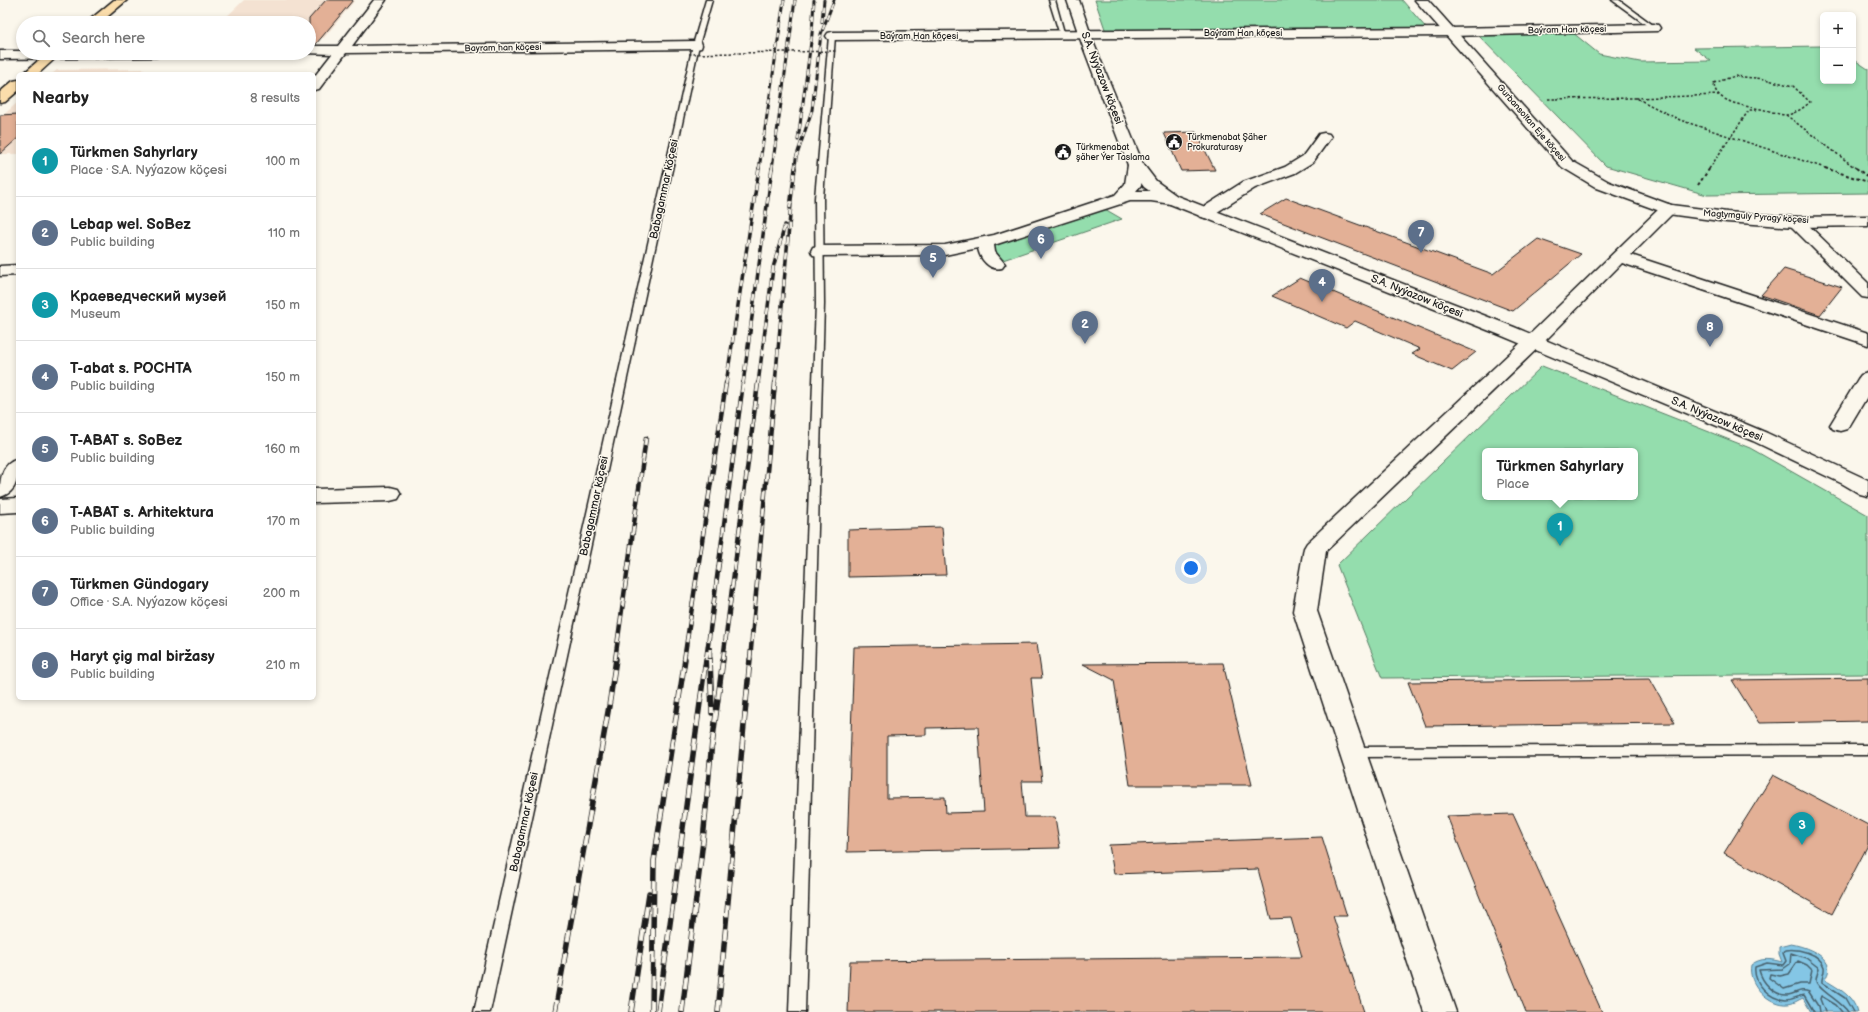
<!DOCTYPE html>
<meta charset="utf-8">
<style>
body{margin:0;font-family:"Balsamiq Sans",sans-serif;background:#f2f2f2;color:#222}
.controls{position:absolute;right:12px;top:12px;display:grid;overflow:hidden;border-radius:6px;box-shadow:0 2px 6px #0003}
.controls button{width:36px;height:36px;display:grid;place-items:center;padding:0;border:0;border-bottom:1px solid #e0e0e0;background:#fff;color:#222;font:20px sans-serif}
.you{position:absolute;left:1191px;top:568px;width:14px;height:14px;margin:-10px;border:3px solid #fff;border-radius:50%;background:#1a73e8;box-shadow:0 0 0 6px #1a73e833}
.badge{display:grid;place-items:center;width:26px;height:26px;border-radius:50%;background:#1c1c1c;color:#fff;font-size:13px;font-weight:700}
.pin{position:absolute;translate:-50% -33px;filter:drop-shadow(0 1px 2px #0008)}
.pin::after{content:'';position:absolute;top:21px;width:14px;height:12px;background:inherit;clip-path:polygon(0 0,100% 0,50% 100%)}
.popup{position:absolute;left:1482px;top:448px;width:156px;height:52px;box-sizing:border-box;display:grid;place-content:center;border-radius:6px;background:#fff;filter:drop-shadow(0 1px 3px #0005);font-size:13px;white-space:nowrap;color:#767676}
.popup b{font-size:15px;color:#222}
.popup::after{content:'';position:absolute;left:50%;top:100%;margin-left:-8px;border:8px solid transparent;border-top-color:#fff}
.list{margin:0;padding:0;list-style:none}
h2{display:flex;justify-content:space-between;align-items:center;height:52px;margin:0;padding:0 16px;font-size:17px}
h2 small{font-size:13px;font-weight:400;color:#767676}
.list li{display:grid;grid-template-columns:26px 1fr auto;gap:12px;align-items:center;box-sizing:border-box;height:72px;padding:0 16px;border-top:1px solid #e0e0e0}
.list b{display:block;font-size:15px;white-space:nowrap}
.list p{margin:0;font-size:13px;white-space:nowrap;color:#767676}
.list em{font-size:13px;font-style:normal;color:#767676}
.icon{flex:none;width:22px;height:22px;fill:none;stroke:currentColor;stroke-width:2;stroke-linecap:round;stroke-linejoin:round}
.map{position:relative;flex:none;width:1868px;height:1012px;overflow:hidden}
.search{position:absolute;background:#fff;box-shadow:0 2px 6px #0003;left:16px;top:16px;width:300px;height:44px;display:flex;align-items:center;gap:10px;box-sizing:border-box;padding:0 14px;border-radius:22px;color:#767676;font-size:15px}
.panel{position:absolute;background:#fff;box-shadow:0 2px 6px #0003;left:16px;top:72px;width:300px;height:628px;border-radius:6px}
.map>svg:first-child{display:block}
</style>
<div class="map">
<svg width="1868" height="1012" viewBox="0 0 1868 1012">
<rect width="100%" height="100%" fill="#fbf7ec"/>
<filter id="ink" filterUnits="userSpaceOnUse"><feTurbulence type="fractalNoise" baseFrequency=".025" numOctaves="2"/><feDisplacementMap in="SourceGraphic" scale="8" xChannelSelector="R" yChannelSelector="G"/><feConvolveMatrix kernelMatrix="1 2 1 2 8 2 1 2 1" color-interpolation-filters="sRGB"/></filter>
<g filter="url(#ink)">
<path fill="#f4e2d2" d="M 244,0 L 355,0 L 324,38 L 309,39 L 309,23 L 220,23 Z
M 146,69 L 140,74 L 52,74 L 57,70 Z
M 18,102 L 18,154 L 0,154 L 0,118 Z"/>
<path fill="#94ddad" stroke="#587c64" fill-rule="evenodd" d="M 1095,0 L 1402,0 L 1427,29 L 1106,32 Z
M 1572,32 L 1599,54 L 1640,62 L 1711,61 L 1694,48 L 1823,46 L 1823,81 L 1853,81 L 1853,59 L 1868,69 L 1868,193 L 1707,195 L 1606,166 L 1477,34 Z
M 1103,208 L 1122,219 L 1000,261 L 992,245 Z
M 1542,366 L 1750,448 L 1868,515 L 1868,674 L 1382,678 L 1337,565 ZM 1485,451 L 1635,451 L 1635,497 L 1485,497 Z"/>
<path fill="#84c6e5" stroke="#5a8295" d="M 1791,944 C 1803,946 1823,953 1828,965 C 1830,971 1827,975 1825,980 C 1838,988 1854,996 1857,1012 L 1811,1012 L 1803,998 C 1798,1000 1793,1004 1788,1004 C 1769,1006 1747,984 1751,965 C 1761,957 1771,959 1782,962 L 1779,954 L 1779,947 Z"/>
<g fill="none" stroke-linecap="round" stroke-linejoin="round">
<path stroke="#46606c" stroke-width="1.5" d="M 1798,961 L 1807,965 L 1812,970 L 1809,984 L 1800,984 L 1784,989 L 1769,978 L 1770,974 L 1780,976 L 1789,974 Z
M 1814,1012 L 1804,995 C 1798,996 1792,1000 1786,1000 C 1770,1000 1753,983 1755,967 L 1767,963 L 1783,965 L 1786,961 L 1783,953 L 1785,950 C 1797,948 1820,953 1824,967 C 1825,973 1821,978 1822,983 L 1845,998 L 1853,1012
M 1819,1012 L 1818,1006 L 1809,992 C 1800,988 1796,994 1788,995 C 1774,996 1762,982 1759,970 L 1783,969 L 1790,964 L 1791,953 L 1806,958 L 1819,968 C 1818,972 1816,977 1816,981 C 1817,989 1842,1002 1848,1012
M 1825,1012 L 1820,999 L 1821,996 L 1836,1005 L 1842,1012"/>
</g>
<path fill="#e3b096" stroke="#1c1c1c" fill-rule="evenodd" d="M 326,0 L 353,0 L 316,44 L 309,44 L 309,19 Z
M 18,114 L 18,138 L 0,154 L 0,115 Z
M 1196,132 L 1215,170 L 1181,171 L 1164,133 Z
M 1286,198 L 1493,274 L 1538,239 L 1581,254 L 1513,311 L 1260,214 Z
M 1784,269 L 1842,287 L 1820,315 L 1761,295 Z
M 1300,278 L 1373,309 L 1476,352 L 1452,371 L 1412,354 L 1420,349 L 1355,321 L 1346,328 L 1272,296 Z
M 942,527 L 946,575 L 848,577 L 848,530 Z
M 1037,644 L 1042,678 L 1031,678 L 1042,781 L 1022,781 L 1025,817 L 1055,817 L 1060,848 L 847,852 L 854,647 ZM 978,727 L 984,812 L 946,813 L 945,797 L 887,798 L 887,736 L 926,735 L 926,728 Z
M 1223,663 L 1252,785 L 1130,785 L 1114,680 L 1083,664 Z
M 1868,678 L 1868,721 L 1759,723 L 1732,680 Z
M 1650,679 L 1675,723 L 1425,726 L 1408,682 Z
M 1773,775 L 1868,825 L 1868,845 L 1832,914 L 1724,853 Z
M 1513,814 L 1602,1012 L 1526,1012 L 1447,816 Z
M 1322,837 L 1347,916 L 1333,916 L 1364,1012 L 848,1012 L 850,961 L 1302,957 L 1291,918 L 1271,919 L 1258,869 L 1114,874 L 1109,845 Z"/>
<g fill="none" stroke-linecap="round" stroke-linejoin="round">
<g stroke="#1c1c1c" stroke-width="3">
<path id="lane" d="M 706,0 L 712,0 L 699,45 L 490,1012 L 474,1012 L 693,45 Z
M 1049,0 L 1055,0 L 1065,36 L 1060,35 Z
M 1612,0 L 1619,0 L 1657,28 L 1652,29 Z
M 832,34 L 835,36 L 823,198 L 824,304 L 805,1012 L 789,1012 L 816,304 L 815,198 L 829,36 Z
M 1868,745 L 1868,755 L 1352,757 L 1347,756 L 1345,752 L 1347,748 L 1352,747 Z"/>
</g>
<g stroke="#1c1c1c" stroke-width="3">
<path id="street" d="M 374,0 L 386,0 L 352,46 L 696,41 L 701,42 L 702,45 L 701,48 L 696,49 L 346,53 L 319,89 L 314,90 L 314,77 L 332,54 L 305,53 L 309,53 L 309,46 L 338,46 Z
M 1654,24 L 1658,25 L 1660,28 L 1658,31 L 1450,36 L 832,40 L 828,39 L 826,36 L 828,33 L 832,32 L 1450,28 Z
M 0,51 L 23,51 L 23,53 L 162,53 L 161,56 L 156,57 L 0,59 Z
M 1324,133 L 1329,134 L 1331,137 L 1313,162 L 1295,173 L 1255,188 L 1211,216 L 1205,218 L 1199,216 L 1197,213 L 1199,210 L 1243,182 L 1285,167 L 1303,156 L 1319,134 Z
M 1136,160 L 1141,162 L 1144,165 L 1141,185 L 1136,191 L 1151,191 L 1177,196 L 1179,199 L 1177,202 L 1171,204 L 1151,201 L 1130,201 L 994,245 L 995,252 L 1005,264 L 1002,268 C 990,271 980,260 978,248 L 945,255 L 819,256 L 813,255 L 811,251 L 813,247 L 819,246 L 945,245 L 994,235 L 1115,195 L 1125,184 L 1128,165 L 1131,162 Z
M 1668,204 L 1674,206 L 1676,209 L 1674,212 L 1631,255 L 1868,333 L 1868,345 L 1622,263 L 1540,346 L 1326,551 L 1317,611 L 1456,1012 L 1424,1012 L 1293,611 L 1304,548 L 1307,543 L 1526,338 L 1662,206 Z
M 1796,217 L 1802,219 L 1868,283 L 1868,298 L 1862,297 L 1790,225 L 1788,222 L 1790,219 Z
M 18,265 L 18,275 L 0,276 L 0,266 Z
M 1868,373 L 1868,395 L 1850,425 L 1847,429 L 1840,431 L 1833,429 L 1830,425 L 1858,379 L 1861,375 Z
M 18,459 C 18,476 19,492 0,497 C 0,481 0,464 18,459 Z
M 390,487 L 398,489 L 401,494 L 398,499 L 390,501 L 314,503 L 314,489 Z
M 18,498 L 18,512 L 0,513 L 0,499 Z"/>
</g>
<g stroke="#1c1c1c" stroke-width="3">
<path id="secondary" d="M 1067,0 L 1079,0 L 1094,44 L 1143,164 L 1156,181 L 1177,196 L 1514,327 L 1767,433 L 1868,480 L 1868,496 L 1860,494 L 1843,484 L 1753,441 L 1500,335 L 1165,202 L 1144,187 L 1128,165 L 1082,44 Z
M 1415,0 L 1428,0 L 1572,161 L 1609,182 L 1671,205 L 1727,212 L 1796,217 L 1868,216 L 1868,226 L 1796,227 L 1727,222 L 1668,214 L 1597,188 L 1562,167 Z"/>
</g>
<g stroke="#1c1c1c" stroke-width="3">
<path id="primary" d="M 114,0 L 127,0 L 100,23 L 86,23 Z
M 47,53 L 61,53 L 38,74 L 23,74 Z
M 18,80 L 18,91 L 5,102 L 0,103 L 0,92 L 13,81 Z"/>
</g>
<path stroke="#1c1c1c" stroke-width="1.5" stroke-dasharray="2.5 2" stroke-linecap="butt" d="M 1735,76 L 1764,79 L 1793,86 L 1810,102 C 1805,107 1793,115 1786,115 C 1779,115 1771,111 1765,110 C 1749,106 1714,104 1714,83 Z
M 1636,98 L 1719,95
M 1548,99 L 1636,98 L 1680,120 L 1828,169
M 1786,115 L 1857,169
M 1709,169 L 1749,110 L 1758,110"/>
<path stroke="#1c1c1c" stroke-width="2" stroke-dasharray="3 2.5" stroke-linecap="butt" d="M 1825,168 L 1868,182
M 1856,168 L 1868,177
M 1698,185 L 1710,168"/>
<use href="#lane" fill="#fbf7ec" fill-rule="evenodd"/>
<use href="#street" fill="#fbf7ec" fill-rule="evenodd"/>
<use href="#secondary" fill="#fbf7ec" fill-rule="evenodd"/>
<use href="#primary" fill="#fbddab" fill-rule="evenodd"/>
<g stroke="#1c1c1c" stroke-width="3">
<path id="rail-far3" d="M 822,22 L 824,0
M 798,140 L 812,34 L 814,0
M 759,169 L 784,0
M 772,169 L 795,0
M 795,169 L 796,158 L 812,110 L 821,34 L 834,0"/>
</g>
<g stroke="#1c1c1c" stroke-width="3.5">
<path id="rail-far2" d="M 790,208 L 795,168
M 726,384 L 759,168
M 743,384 L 772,168
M 758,384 L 773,268 L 785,225
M 775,384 L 791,204"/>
</g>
<g stroke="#1c1c1c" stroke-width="4.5">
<path id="rail-far1" d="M 710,649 L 710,660
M 615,660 L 646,438
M 684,660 L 726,383
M 706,660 L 743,383
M 723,660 L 758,383
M 750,660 L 775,383"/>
</g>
<g stroke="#1c1c1c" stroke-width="5.5">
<path id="rail" d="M 710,659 L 712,713
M 712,746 L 723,659
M 555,1012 L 609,706 L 616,659
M 631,1012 L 649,893
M 652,1012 L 654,861 L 685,659
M 658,1012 L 706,659
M 682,1012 L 703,841 L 712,741
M 718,1012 L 750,659"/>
</g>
<use href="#rail-far3" stroke="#fbf7ec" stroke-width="2" stroke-dasharray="5.5" stroke-linecap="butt"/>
<use href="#rail-far2" stroke="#fbf7ec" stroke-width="2.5" stroke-dasharray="7" stroke-linecap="butt"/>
<use href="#rail-far1" stroke="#fbf7ec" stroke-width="3" stroke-dasharray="9" stroke-linecap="butt"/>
<use href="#rail" stroke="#fbf7ec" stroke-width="4" stroke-dasharray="12" stroke-linecap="butt"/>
<path stroke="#1c1c1c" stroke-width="1.5" stroke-dasharray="2.5 2" stroke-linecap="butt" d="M 689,54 L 836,51"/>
</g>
</g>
<defs>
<g id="civic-disc" transform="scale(0.9)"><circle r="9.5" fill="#1c1c1c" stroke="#fbf7ec"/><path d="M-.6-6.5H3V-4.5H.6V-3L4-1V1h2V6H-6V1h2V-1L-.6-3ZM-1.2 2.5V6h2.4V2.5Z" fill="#fff"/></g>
</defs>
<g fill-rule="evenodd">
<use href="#civic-disc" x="1174" y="142"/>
<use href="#civic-disc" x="1063" y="152"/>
</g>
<g text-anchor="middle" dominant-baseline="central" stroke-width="3" stroke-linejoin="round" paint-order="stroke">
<g font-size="9" fill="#1c1c1c" stroke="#fbf7ec">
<text transform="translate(1567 30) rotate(-1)">Baýram Han köçesi</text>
<text x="1243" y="33">Baýram Han köçesi</text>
<text x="919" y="36">Baýram Han köçesi</text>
<text transform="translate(503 48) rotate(-1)">Bayram han köçesi</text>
<text transform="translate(1531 123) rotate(49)">Gurbansoltan Eje köçesi</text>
<text transform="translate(1756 217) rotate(4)">Magtymguly Pyragy köçesi</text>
</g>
<g font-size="9" fill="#1c1c1c" stroke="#fbf7ec" text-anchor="start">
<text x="1187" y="137">Türkmenabat Şäher<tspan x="1187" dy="10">Prokuraturasy</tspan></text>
<text x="1076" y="147">Türkmenabat<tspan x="1076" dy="10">şäher Ýer Taslama</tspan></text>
</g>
<g font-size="11" fill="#1c1c1c" stroke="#fbf7ec">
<text transform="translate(1102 78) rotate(69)">S.A. Nyýazow köçesi</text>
<text transform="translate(664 189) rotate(-78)">Babagammar köçesi</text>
<text transform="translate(1417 296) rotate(22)">S.A. Nyýazow köçesi</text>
<text transform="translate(1717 419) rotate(23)">S.A. Nyýazow köçesi</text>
<text transform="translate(594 506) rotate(-78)">Babagammar köçesi</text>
<text transform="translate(524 822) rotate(-78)">Babagammar köçesi</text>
</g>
</g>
</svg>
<div class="controls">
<button>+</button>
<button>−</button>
</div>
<div class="you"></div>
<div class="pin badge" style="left:1560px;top:546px;background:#0f9aa8">1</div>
<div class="popup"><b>Türkmen Sahyrlary</b>Place</div>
<div class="pin badge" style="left:1085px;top:344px;background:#5c6f8a">2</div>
<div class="pin badge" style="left:1802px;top:845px;background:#0f9aa8">3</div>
<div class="pin badge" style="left:1322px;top:302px;background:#5c6f8a">4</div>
<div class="pin badge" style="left:933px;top:278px;background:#5c6f8a">5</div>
<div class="pin badge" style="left:1041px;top:259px;background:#5c6f8a">6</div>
<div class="pin badge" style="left:1421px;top:253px;background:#5c6f8a">7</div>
<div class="pin badge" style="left:1710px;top:347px;background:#5c6f8a">8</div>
<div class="search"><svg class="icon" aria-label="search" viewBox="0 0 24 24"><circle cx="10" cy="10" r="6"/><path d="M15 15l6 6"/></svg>Search here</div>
<section class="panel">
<h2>Nearby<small>8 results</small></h2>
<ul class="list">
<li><span class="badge" style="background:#0f9aa8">1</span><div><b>Türkmen Sahyrlary</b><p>Place · S.A. Nyýazow köçesi</p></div><em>100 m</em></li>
<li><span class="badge" style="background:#5c6f8a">2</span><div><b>Lebap wel. SoBez</b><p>Public building</p></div><em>110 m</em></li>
<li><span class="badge" style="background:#0f9aa8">3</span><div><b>Краеведческий музей</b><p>Museum</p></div><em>150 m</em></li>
<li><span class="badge" style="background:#5c6f8a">4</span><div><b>T-abat s. POCHTA</b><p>Public building</p></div><em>150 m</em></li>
<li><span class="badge" style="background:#5c6f8a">5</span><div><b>T-ABAT s. SoBez</b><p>Public building</p></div><em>160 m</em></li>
<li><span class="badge" style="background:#5c6f8a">6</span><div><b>T-ABAT s. Arhitektura</b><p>Public building</p></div><em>170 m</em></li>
<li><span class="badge" style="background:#5c6f8a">7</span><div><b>Türkmen Gündogary</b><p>Office · S.A. Nyýazow köçesi</p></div><em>200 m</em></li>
<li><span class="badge" style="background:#5c6f8a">8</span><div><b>Haryt çig mal biržasy</b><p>Public building</p></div><em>210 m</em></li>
</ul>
</section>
</div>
